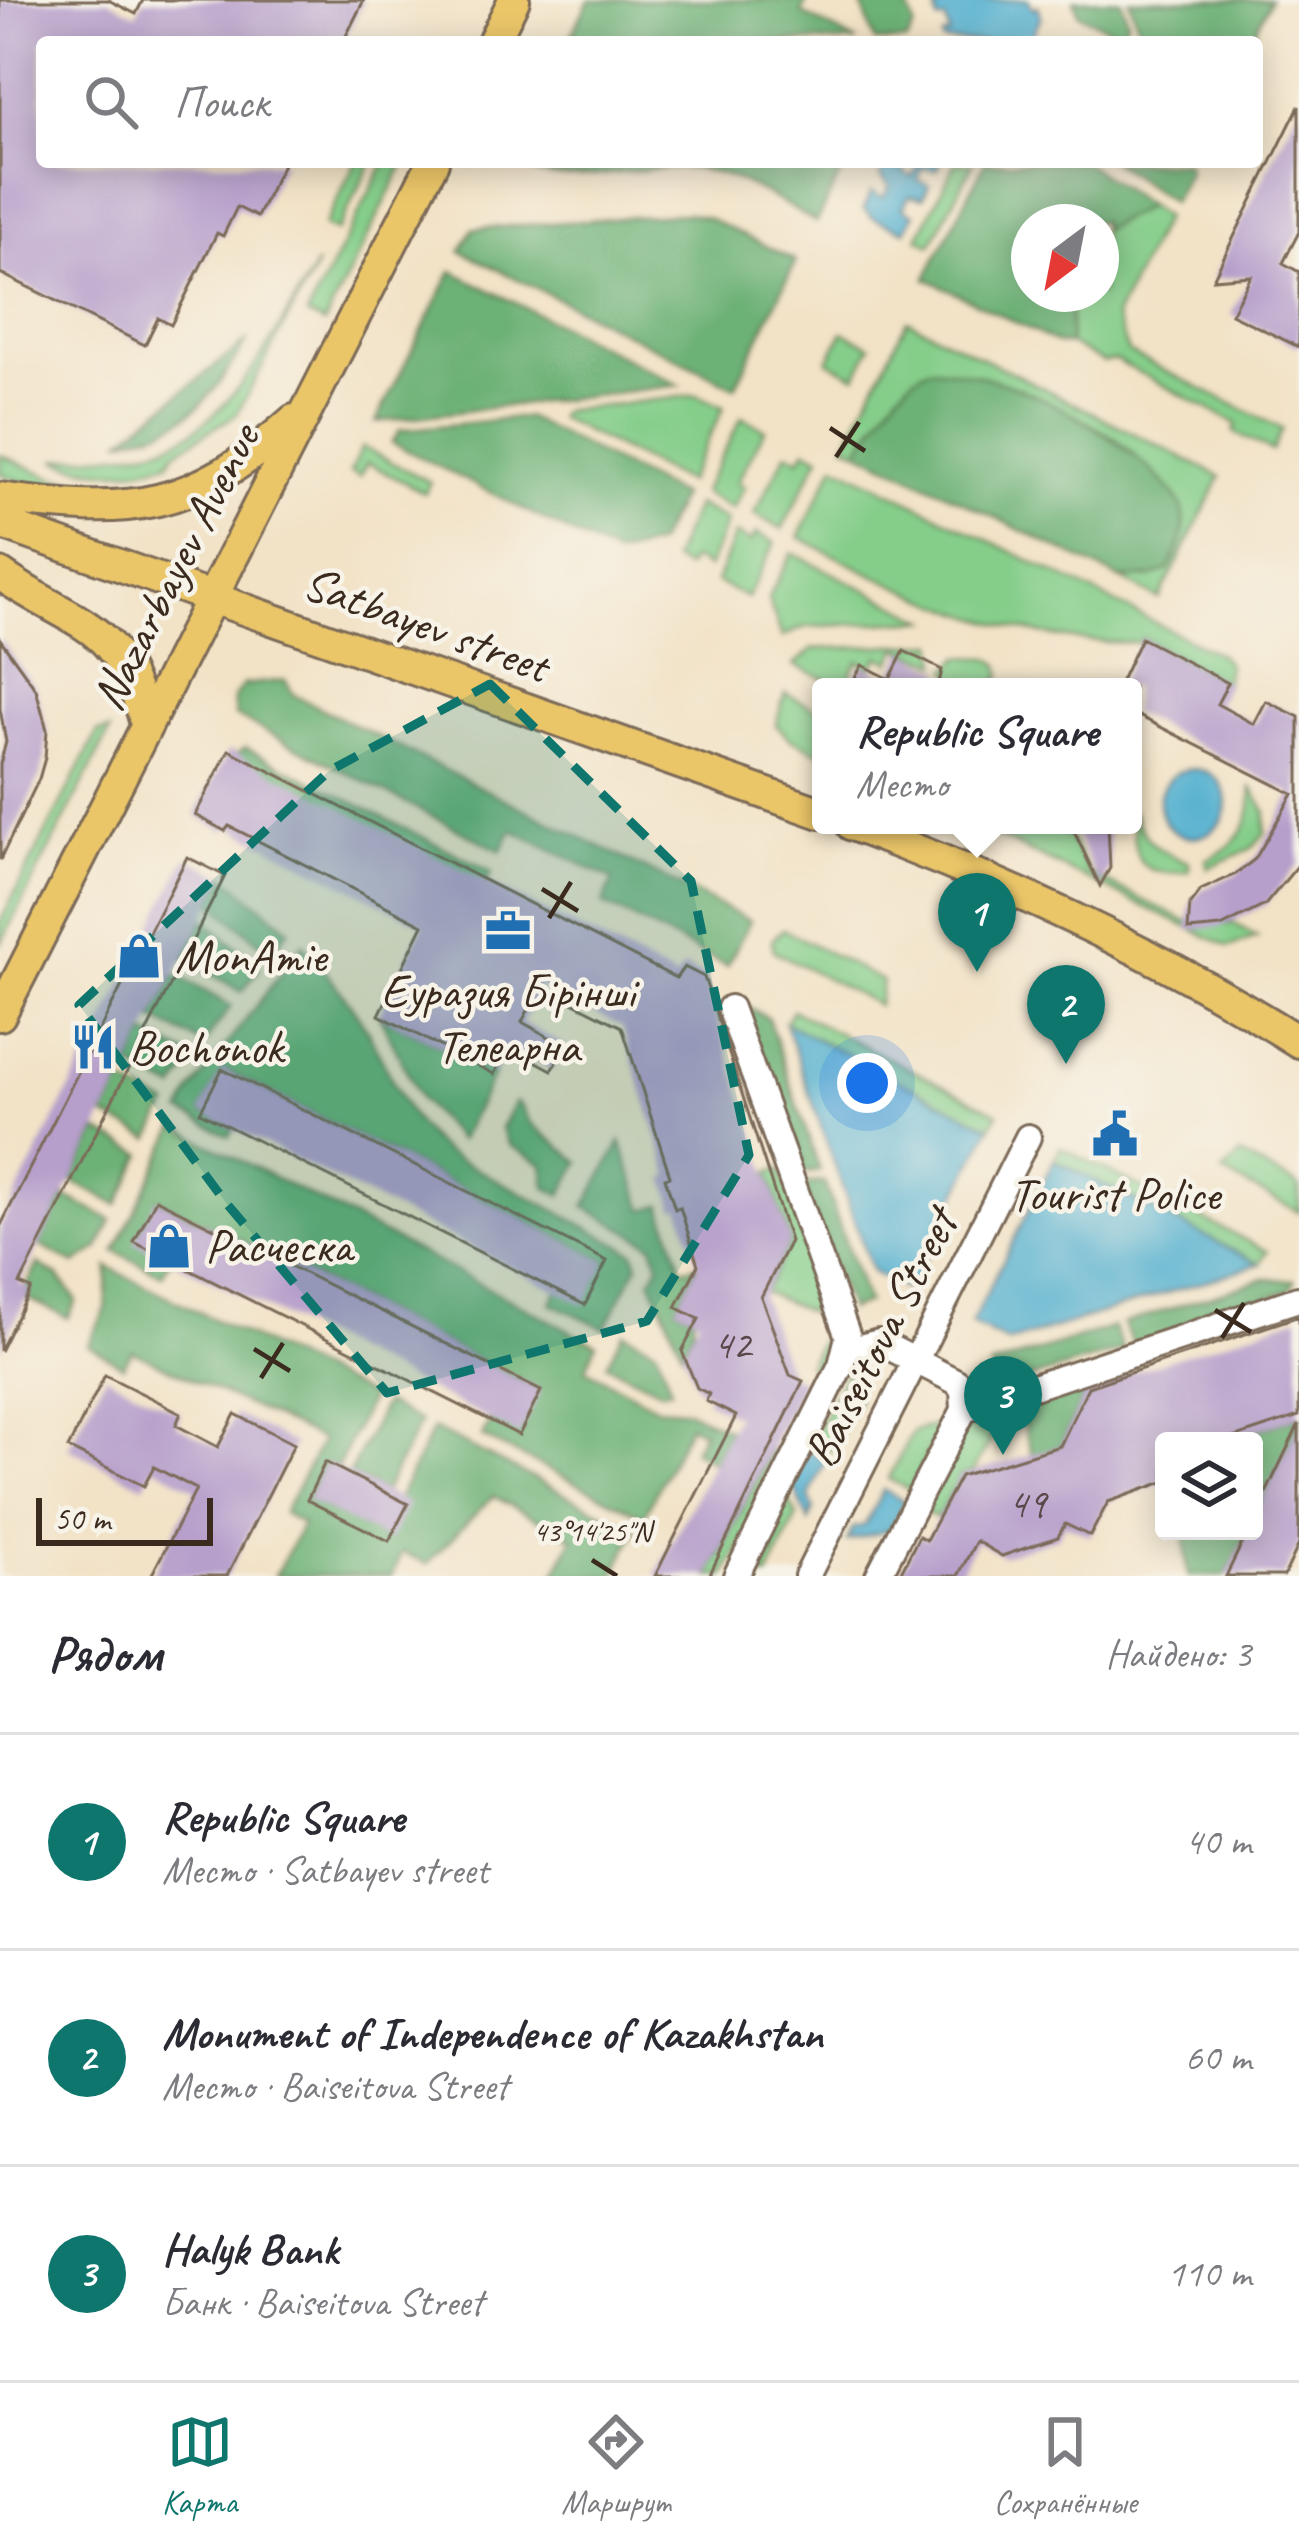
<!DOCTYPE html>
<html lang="ru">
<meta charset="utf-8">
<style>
body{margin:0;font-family:Caveat,sans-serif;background:#f7f7f7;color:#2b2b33}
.controls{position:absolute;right:36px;bottom:36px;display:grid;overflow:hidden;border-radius:12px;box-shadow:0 6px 30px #0003}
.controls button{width:108px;height:108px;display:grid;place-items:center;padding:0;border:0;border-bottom:3px solid #e1e1e2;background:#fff;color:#2b2b33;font:60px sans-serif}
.compass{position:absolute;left:1011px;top:204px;width:108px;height:108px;border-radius:50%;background:#fff;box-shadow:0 6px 30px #0003;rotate:212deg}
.scale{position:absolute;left:36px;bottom:30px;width:177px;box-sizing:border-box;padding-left:12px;border:6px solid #3b2a1e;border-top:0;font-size:33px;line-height:42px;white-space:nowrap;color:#3b2a1e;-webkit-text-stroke:9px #f7f3e8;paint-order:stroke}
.you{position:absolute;left:867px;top:1083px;width:42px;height:42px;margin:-30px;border:9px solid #fff;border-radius:50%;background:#1a73e8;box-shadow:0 0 0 18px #1a73e833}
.badge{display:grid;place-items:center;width:78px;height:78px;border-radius:50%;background:#0f766e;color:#fff;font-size:39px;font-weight:700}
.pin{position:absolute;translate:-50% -99px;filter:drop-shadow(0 3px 6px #0008)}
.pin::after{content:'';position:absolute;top:63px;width:42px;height:36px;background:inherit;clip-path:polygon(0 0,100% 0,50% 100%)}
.popup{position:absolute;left:812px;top:678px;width:330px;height:156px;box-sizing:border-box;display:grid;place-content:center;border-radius:12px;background:#fff;filter:drop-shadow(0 3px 9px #0005);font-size:39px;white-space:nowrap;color:#7c7c81}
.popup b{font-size:45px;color:#2b2b33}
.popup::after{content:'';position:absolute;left:50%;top:100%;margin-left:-24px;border:24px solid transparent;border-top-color:#fff}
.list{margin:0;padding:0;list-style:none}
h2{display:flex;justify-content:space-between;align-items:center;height:156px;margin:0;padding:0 48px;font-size:51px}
h2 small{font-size:39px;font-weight:400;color:#7c7c81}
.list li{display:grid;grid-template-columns:78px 1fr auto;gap:36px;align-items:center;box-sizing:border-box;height:216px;padding:0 48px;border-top:3px solid #e1e1e2}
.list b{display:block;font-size:45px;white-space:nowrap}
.list p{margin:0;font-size:39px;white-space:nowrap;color:#7c7c81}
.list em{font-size:39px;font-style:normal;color:#7c7c81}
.icon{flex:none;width:66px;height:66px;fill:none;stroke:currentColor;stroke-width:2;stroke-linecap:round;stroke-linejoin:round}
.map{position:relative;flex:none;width:1299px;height:1576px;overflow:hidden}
.search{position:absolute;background:#fff;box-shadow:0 6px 30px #0003;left:36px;right:36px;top:36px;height:132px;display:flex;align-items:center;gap:30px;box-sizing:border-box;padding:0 42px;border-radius:12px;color:#7c7c81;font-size:45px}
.sheet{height:804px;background:#fff}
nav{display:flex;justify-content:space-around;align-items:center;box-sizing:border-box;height:168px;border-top:3px solid #e1e1e2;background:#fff;font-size:33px;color:#7c7c81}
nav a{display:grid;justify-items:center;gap:6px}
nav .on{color:#0f766e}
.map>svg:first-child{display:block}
</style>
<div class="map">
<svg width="1299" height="1576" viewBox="0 0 1299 1576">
<rect width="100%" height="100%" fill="#f7f3e8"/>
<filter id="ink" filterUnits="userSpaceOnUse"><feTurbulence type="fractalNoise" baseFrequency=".00833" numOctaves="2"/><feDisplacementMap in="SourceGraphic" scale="24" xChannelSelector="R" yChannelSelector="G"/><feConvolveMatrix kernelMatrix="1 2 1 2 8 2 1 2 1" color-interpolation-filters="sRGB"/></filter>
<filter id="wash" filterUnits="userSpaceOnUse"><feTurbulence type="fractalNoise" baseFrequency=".004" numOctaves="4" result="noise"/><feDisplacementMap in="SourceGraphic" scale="48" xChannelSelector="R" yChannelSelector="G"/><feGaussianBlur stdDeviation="2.7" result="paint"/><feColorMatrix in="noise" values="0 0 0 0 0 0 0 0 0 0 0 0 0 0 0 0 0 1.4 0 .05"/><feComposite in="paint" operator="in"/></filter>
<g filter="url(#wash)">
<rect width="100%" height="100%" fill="#f2e2c6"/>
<path fill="#85ce8a" stroke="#607c54" stroke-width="3" d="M 356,162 L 372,162 L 337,231 L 324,226 Z
M 385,162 L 405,162 L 324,324 L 307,315 Z
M 956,162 L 973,164 L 931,245 L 918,238 Z
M 1148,206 L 1164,217 L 1115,317 L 1128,352 L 1282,429 L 1272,451 L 1234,432 L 1237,424 L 1115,360 L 1103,362 L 1069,344 L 1071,294 L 1101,294 L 1101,230 Z
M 317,264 L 237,414 L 175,452 L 169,462 C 128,474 96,474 55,460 C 90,455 131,456 165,445 C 235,422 280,323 317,264 Z
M 907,320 L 1221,477 L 1159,599 L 1120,579 C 1166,576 1177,565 1184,519 L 1162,481 L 1116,439 L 1071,413 L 907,383 L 858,450 L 846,444 Z
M 843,332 L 871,346 L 856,376 L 828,361 Z
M 696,395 L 724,407 L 687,482 L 558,418 L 561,411 Z
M 742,417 L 765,429 L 737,482 L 744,487 L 732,509 L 702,493 Z
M 362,447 L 430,482 L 425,493 L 367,463 L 360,477 L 350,472 Z
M 806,449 L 820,456 L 782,529 L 754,514 L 787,452 L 800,459 Z
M 0,455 L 54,478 L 124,486 L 125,499 C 81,494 41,491 0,474 Z
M 835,464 L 1220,655 L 1228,664 L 1225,682 L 1142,638 L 1139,642 C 1016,647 905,593 799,537 Z
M 696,505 L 727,521 L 708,568 L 692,559 L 686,568 L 672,560 Z
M 756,533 L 775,543 L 747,598 L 716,582 L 735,534 L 751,542 Z
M 792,553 L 927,620 L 805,627 L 782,637 L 768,599 Z
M 936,643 L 939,664 L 899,648 L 891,662 L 879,656 L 872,667 L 858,661 L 844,687 L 794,665 L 813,649 Z
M 960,657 L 989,658 L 1000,665 L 1002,676 L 989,687 L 956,687 L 949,669 Z
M 785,693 L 821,711 L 821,753 L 791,739 L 776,725 Z
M 110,731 L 0,945 L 0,922 L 98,732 Z
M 1251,786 L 1266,811 L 1265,833 L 1252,848 L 1208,868 L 1206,860 C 1239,845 1255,823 1251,786 Z
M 1133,811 C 1142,841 1160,853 1189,862 L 1189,871 C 1133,881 1133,852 1133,811 Z
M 973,825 L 1049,825 L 1071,839 L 1088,873 L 1200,928 L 1234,923 L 1257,937 L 1229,947 Z
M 783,929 L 882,981 L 878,1005 L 774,951 L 772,940 Z
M 792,1010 L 998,1113 L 991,1127 L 785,1023 Z
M 1060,1147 L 1267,1251 L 1260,1264 L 1054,1160 Z
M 1240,1155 L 1299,1186 L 1299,1212 L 1223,1173 Z
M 780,1169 L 825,1304 L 808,1312 L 764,1292 L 790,1241 L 768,1173 Z
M 835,1327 L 839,1339 L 793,1444 L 782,1437 L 813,1375 L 808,1365 L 826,1330 Z
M 847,1370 L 858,1399 L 831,1451 L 811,1441 Z
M 983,1409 L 994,1435 L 973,1472 L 960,1476 L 937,1518 L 920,1510 L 964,1423 Z
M 941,1424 L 910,1490 L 888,1479 L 913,1431 Z
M 771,1452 L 784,1458 L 725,1576 L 709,1576 Z
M 785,1493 L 797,1516 L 768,1576 L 744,1576 Z"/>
<path fill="#6cb176" stroke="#546e4a" stroke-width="3" d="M 589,0 L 807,0 L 802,13 L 857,42 L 568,42 Z
M 860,0 L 894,0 L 908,7 L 915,26 L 907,42 L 875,42 Z
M 1074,0 L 1121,0 L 1128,20 L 1121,34 L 1079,14 Z
M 1129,0 L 1270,0 L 1250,42 L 1144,42 Z
M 514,162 L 847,162 L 816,222 C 779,202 740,175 697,169 C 644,161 555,195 514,162 Z
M 985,162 L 1084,162 L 1148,206 L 1101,230 L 1101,222 L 1029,222 L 1029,294 L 1071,294 L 1069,344 L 1059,344 L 926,278 Z
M 1113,162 L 1186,162 L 1188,171 L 1172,202 Z
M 687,213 L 708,218 L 796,261 L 735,387 L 461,251 L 473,229 Z
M 452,271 L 679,385 L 376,422 Z
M 248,340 C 226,373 206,410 168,427 C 154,433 136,436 121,440 Z
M 930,368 C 1011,373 1094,419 1153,472 C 1165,484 1183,500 1184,517 C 1186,536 1176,555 1168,570 L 1152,577 L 1120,579 L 858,450 C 878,423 899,379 930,368 Z
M 526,417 L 681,496 L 657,544 L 616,556 L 392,443 L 400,430 Z
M 285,680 L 294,695 L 750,921 L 727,966 L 603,904 L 613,880 L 512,830 L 501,851 L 235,716 L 233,699 L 243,685 Z
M 246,748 L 492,872 L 484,886 L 232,758 Z
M 225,876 L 289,929 L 271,953 L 212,902 Z
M 204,919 L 260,968 L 242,992 L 184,958 Z
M 303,944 C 322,969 345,993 361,1020 C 390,1066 401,1121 448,1154 L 634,1252 L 638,1265 L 605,1328 L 551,1303 L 557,1291 L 606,1261 L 223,1069 L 201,1112 L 234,1129 L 229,1136 L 182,1112 L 192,1091 Z
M 176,975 L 231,1006 L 204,1044 L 153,1019 Z
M 737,1001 L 768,1018 L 820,1171 L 799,1174 Z
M 379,1015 L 494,1074 L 459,1141 L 421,1100 Z
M 145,1034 L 195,1059 L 175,1090 L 130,1066 Z
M 121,1083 L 168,1105 L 151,1139 L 104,1116 Z
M 515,1102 L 520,1105 L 532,1125 L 580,1162 L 561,1195 L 546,1187 L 543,1164 L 509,1145 L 501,1128 Z
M 176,1127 L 596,1344 L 586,1369 L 657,1407 L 684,1409 L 729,1430 L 713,1462 L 693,1451 L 703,1431 L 689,1425 L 644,1516 L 482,1437 L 490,1420 L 540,1391 L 157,1199 L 170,1260 L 162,1275 L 115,1251 Z
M 97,1131 L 143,1154 L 118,1205 L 71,1181 Z
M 621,1142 L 644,1210 L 662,1205 L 682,1269 L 698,1265 L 677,1307 L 693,1316 L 693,1330 L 682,1351 L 651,1279 L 659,1265 L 653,1245 L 585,1207 Z
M 824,1182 L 867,1303 L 849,1310 L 802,1184 Z
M 64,1196 L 112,1220 L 99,1248 L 75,1264 L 39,1245 Z
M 38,1264 L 59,1277 L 77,1301 L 68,1318 L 27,1298 L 26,1287 Z
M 108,1267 L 371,1397 L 337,1468 L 325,1463 L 307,1499 L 389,1540 L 397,1499 L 433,1429 L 636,1529 L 614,1576 L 554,1576 L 573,1538 L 493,1496 L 427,1564 L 402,1552 L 392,1576 L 275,1576 L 302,1524 L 283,1513 L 322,1440 L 132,1351 L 123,1366 L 88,1345 L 106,1309 Z
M 1262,1279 L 1295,1280 L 1291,1289 L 1134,1347 L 1123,1324 Z
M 1113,1327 L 1123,1350 L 998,1389 L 990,1367 Z
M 624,1332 L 657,1349 L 671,1389 L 662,1391 L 606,1364 Z
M 1073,1380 L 1088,1387 L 1060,1446 L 1032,1455 L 1015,1399 Z
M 384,1403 L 420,1422 L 384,1492 L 349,1474 Z
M 1299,1416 L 1298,1427 L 1254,1518 L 1254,1441 L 1225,1441 Z
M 1184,1531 L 1248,1531 L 1226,1576 L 1188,1576 Z"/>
<path fill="#51afcf" stroke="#466c76" stroke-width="3" d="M 942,0 L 1029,0 L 1032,8 L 1038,6 L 1041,17 L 1029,42 L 943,42 L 942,37 L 950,35 L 946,20 L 938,21 L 936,12 Z
M 902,162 L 908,162 L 903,172 L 912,177 L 919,165 L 916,162 L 941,162 L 937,170 L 923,168 L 918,180 L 929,185 L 923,198 L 909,196 L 903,208 L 914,214 L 905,231 L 873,218 L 863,209 L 871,192 L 883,198 L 890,186 L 880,176 L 886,163 L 898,169 Z
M1159 803a34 34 0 1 1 68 0a34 34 0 1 1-68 0Z
M 785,1023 L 991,1127 L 909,1291 L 872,1272 Z
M 1054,1160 L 1260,1264 L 1008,1343 L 971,1324 Z
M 806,1450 L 826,1461 L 809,1496 L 814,1509 L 809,1521 L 791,1481 Z
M 883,1490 L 904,1501 L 890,1530 L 847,1541 L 853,1528 L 865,1525 Z"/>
<g id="blocks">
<path fill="#b69fcb" d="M 0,0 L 108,0 L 136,14 L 143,0 L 364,0 L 343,42 L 42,42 L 42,162 L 284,162 L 257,217 L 237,207 L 223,236 L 217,233 L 171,325 L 158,318 L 145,345 L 0,273 Z
M 1299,106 L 1299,232 L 1283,263 L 1299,272 L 1299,347 L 1231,314 L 1251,276 L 1213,279 Z
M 1141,638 L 1228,683 L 1217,704 L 1254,724 L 1266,701 L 1299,717 L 1299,864 L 1265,905 L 1221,927 L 1188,930 L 1190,904 L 1201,890 L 1236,874 L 1255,859 L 1293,794 L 1133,713 L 1133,687 L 1118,687 Z
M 0,639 L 36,689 L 47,730 L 45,758 L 39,779 L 0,860 L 0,764 L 6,742 L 0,709 Z
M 904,651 L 942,670 L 938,687 L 850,687 L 862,665 L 890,679 Z
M 229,750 L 676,978 L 684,967 L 704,977 L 790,1241 L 761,1297 L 790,1375 L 803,1381 L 709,1576 L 655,1576 L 736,1416 L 706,1401 L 709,1394 L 697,1388 L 682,1351 L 699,1319 L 676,1307 L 698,1265 L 680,1207 L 675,1209 L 665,1178 L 670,1176 L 622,1027 L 541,986 L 522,1022 L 565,1046 L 552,1070 L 509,1047 L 494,1074 L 379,1015 L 423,925 L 229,826 L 225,831 L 195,815 Z
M 1071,825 L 1108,825 L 1110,868 L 1100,886 Z
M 187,857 L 225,876 L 20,1284 L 31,1289 L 0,1351 L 0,1227 Z
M 222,1069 L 607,1261 L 585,1305 L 200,1112 Z
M 156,1199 L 541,1391 L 519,1435 L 134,1242 Z
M 1299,1316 L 1299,1416 L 1224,1441 L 1164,1441 L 1164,1482 L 1108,1502 L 1090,1536 L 1065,1524 L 1058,1537 L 1002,1556 L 976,1541 L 958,1576 L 899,1576 L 919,1536 L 926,1540 L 960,1476 L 1060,1446 L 1088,1387 Z
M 105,1375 L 181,1413 L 176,1425 L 218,1447 L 235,1414 L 294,1444 L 227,1576 L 151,1576 L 196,1489 L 154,1467 L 144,1486 L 68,1448 Z
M 1299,1424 L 1299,1544 L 1284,1576 L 1226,1576 L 1248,1531 L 1254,1531 L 1254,1518 Z
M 325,1462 L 408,1504 L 389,1541 L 307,1500 Z"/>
</g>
</g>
<g filter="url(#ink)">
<use href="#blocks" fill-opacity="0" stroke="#7b6a59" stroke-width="3"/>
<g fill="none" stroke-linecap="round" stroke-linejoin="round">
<g stroke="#7b6a59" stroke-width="30">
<path id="minor" d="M 730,1008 L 848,1337 L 841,1365 L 736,1576
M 848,1350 L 879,1342 L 957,1382 L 963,1390 L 964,1410 L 878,1576
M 964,1410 L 1298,1299
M 807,1576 L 1028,1137"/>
</g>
<g stroke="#7b6a59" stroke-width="36">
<path id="major" d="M 493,42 L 514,0
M 0,498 C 133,516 191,511 294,420
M 0,523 L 821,813
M 0,574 C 78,629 118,618 146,724
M 852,825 C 1006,883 1160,954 1299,1042
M 0,1015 L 433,162"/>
</g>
<use href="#minor" stroke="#fff" stroke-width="24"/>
<use href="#major" stroke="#ebc669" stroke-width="30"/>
</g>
</g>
<path fill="#0f766e" fill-opacity="0.2" stroke="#0f766e" stroke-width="9" stroke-dasharray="24 15" stroke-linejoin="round" d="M 490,684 L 691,881 L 749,1155 L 647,1321 L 387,1393 L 227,1204 L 79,1005 L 329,771 Z"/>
<path fill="none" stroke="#3b2a1e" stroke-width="4.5" d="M 830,428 L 865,451M 836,457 L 859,422M 542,889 L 578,911M 549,918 L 571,882M 1215,1310 L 1251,1332M 1222,1338 L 1244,1303M 254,1349 L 290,1371M 261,1378 L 283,1343M 592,1560 L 617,1576"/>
<defs>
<g id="office-bare" transform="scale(3.6)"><path d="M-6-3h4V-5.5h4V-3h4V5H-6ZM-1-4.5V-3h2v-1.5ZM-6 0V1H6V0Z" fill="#1f6fb2" stroke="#f7f3e8" stroke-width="2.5" paint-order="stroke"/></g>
<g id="shop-bare" transform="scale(3.6)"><path d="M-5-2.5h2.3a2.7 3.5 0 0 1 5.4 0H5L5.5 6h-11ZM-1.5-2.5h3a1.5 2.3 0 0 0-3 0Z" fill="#1f6fb2" stroke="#f7f3e8" stroke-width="2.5" paint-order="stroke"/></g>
<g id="restaurant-bare" transform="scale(3.6)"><path d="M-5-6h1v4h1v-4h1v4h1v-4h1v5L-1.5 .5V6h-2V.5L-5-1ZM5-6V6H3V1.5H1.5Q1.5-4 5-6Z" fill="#1f6fb2" stroke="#f7f3e8" stroke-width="2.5" paint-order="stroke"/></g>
<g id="civic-bare" transform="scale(3.6)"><path d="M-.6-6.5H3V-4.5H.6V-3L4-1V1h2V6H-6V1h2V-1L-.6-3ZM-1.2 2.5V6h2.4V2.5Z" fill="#1f6fb2" stroke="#f7f3e8" stroke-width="2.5" paint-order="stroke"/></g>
</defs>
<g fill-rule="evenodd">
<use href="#office-bare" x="508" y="931"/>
<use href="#shop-bare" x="139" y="956"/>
<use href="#restaurant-bare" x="93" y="1047"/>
<use href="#civic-bare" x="1115" y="1134"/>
<use href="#shop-bare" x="169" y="1246"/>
</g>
<g text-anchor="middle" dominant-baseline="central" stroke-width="9" stroke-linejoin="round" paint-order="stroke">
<g font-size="42" fill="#5a4749">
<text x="732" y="1344">42</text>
<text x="1027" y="1503">49</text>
</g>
<g font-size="48" fill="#3b2a1e" stroke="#f7f3e8">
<text transform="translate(175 567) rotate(-63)">Nazarbayev Avenue</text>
<text transform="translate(426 624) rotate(20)">Satbayev street</text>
<text transform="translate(880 1338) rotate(-63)">Baiseitova Street</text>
</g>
<g font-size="48" fill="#3b2a1e" stroke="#f7f3e8" text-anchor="start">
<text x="175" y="956">MonAmie</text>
<text x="508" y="991" text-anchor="middle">Еуразия Бірінші<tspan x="508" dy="55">Телеарна</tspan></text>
<text x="129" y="1047">Bochonok</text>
<text x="1115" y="1194" text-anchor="middle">Tourist Police</text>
<text x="205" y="1246">Расческа</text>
</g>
</g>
<g font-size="30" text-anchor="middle" fill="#3b2a1e" stroke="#f7f3e8" stroke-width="9" stroke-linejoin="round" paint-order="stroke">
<text x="592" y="1541">43°14'25"N</text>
</g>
</svg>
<div class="controls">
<button><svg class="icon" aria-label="layers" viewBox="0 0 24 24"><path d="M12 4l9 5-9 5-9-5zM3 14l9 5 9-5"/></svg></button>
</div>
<svg class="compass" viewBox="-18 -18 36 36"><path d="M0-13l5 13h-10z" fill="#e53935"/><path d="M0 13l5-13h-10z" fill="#7c7c81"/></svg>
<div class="scale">50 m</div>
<div class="you"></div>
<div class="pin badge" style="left:977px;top:972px">1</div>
<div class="popup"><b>Republic Square</b>Место</div>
<div class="pin badge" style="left:1066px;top:1064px">2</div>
<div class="pin badge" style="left:1003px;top:1455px">3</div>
<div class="search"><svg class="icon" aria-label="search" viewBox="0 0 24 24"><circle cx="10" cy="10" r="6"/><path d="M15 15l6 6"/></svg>Поиск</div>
</div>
<section class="sheet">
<h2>Рядом<small>Найдено: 3</small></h2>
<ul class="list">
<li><span class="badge">1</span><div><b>Republic Square</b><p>Место · Satbayev street</p></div><em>40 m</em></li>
<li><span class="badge">2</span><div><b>Monument of Independence of Kazakhstan</b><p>Место · Baiseitova Street</p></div><em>60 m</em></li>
<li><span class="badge">3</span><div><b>Halyk Bank</b><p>Банк · Baiseitova Street</p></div><em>110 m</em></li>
</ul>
</section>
<nav>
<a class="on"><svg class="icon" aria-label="map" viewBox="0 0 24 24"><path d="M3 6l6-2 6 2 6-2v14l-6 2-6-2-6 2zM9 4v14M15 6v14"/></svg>Карта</a>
<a><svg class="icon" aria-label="directions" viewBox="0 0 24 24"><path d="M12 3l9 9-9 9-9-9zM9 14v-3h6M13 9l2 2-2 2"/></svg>Маршрут</a>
<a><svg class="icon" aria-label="saved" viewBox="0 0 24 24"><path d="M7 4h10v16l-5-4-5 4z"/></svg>Сохранённые</a>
</nav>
